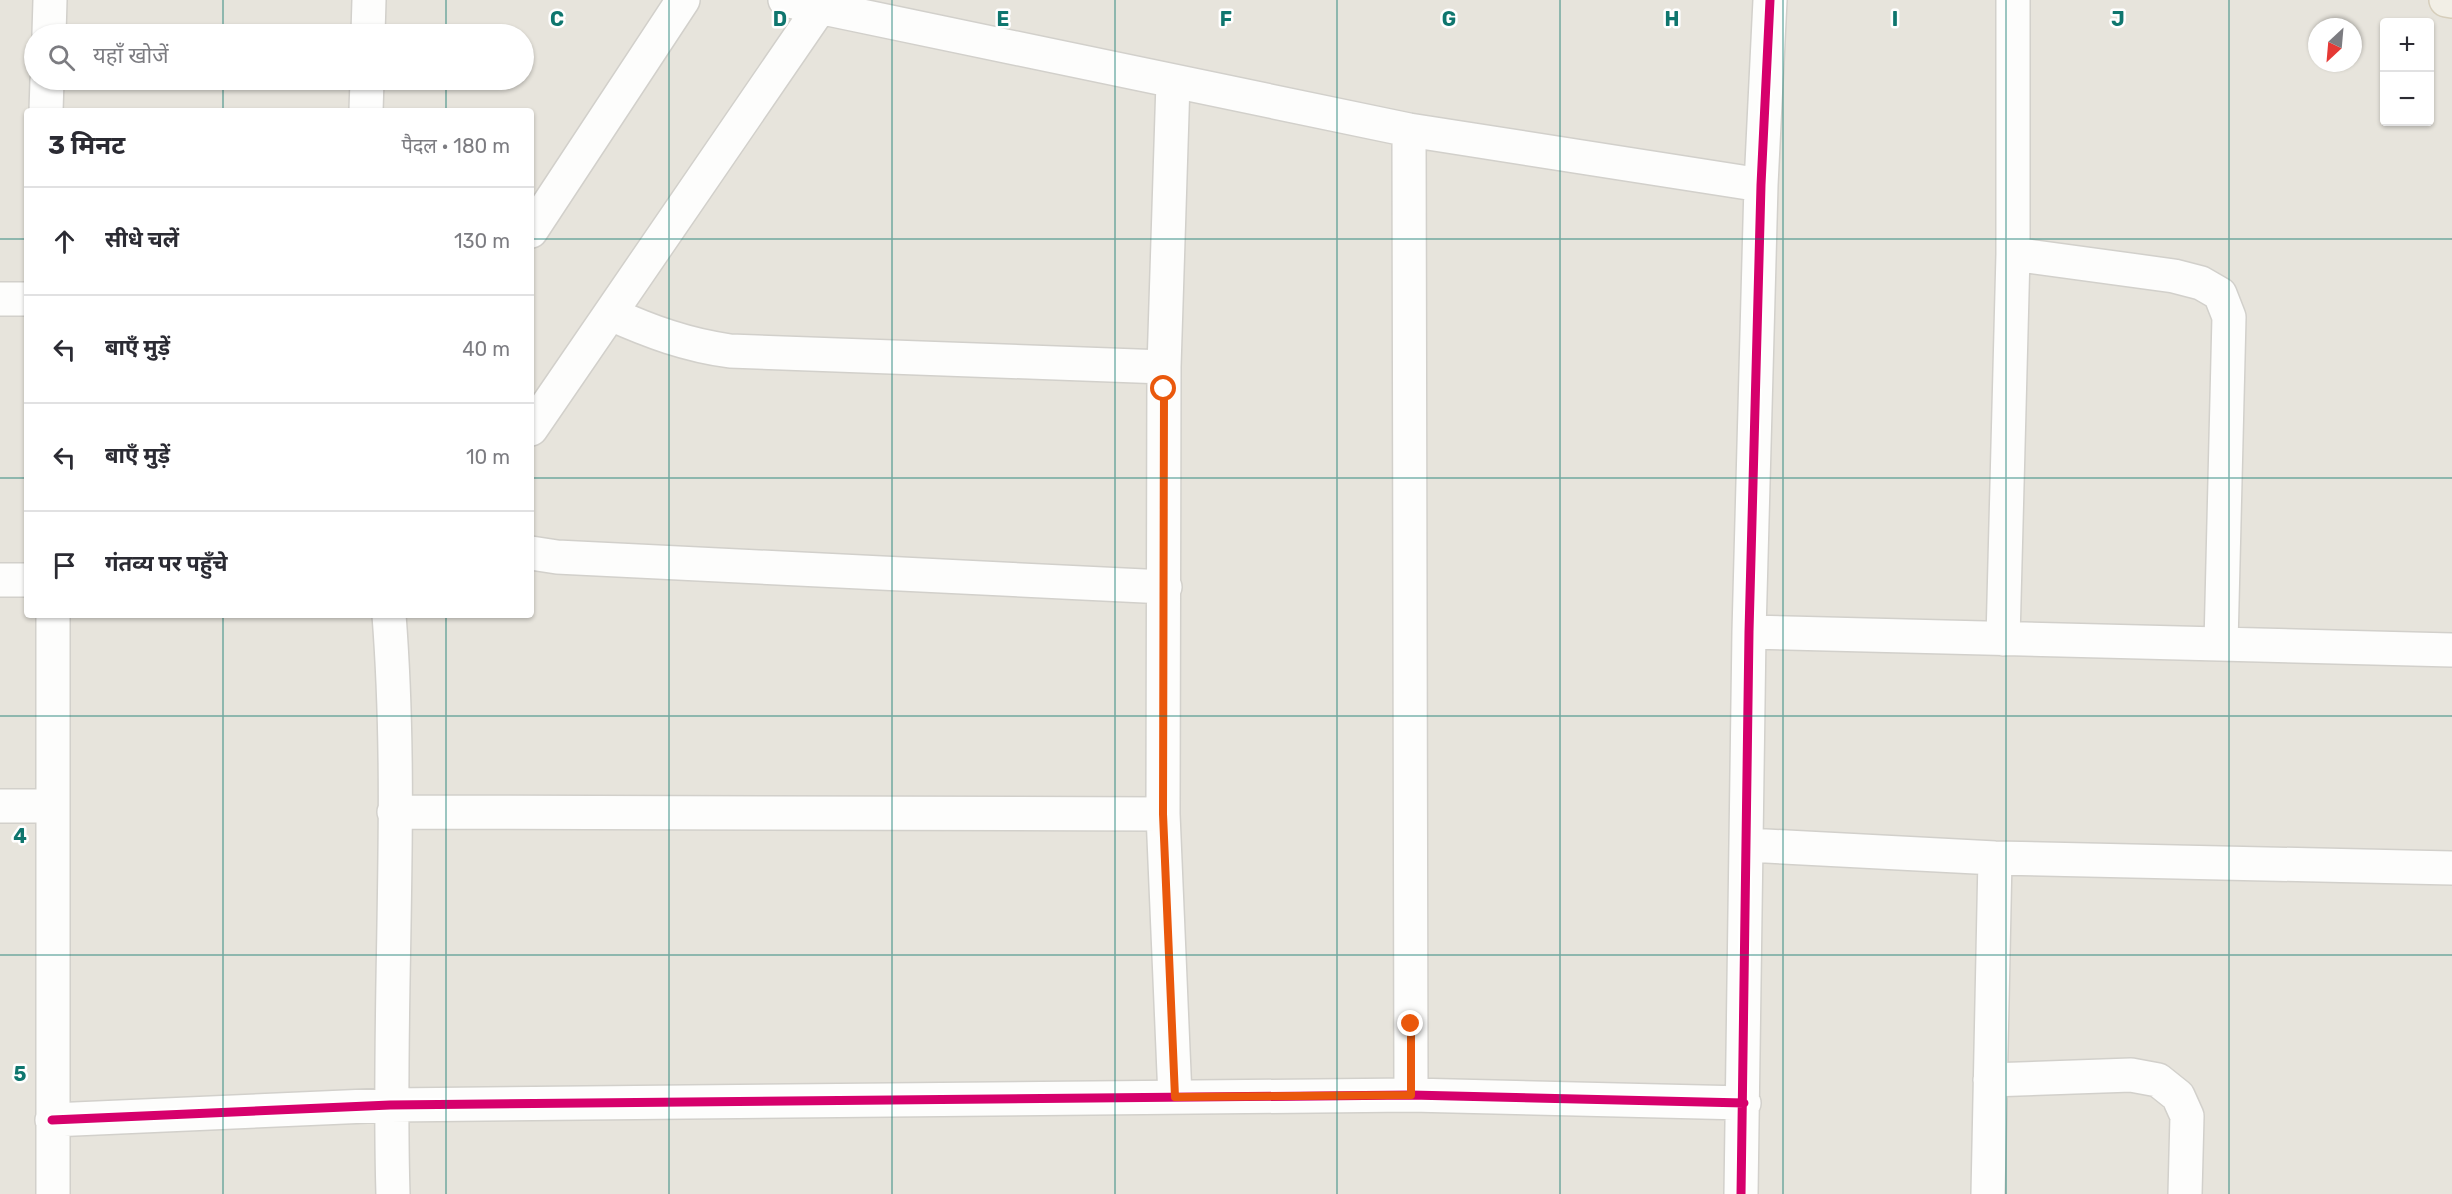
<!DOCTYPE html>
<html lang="hi">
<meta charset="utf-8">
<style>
body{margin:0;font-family:Rubik,"Noto Sans Devanagari",sans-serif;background:#f7f7f7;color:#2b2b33}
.controls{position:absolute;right:18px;top:18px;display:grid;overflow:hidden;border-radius:6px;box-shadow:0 2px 4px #0004}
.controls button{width:54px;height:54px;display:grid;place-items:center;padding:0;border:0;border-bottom:2px solid #e1e1e2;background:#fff;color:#2b2b33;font:30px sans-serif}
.compass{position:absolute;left:2308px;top:18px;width:54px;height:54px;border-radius:50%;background:#fff;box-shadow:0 2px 4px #0004;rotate:206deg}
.stop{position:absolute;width:18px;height:18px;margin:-14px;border:4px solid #ea580c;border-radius:50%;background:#fff}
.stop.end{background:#ea580c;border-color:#fff;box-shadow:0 2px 6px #0008}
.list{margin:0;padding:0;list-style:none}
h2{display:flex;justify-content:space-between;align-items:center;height:78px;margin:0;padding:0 24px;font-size:26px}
h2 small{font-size:20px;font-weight:400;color:#7c7c81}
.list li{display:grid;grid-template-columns:39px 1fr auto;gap:18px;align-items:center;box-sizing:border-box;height:108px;padding:0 24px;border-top:2px solid #e1e1e2}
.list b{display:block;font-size:22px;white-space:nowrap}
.list em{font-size:20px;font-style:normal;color:#7c7c81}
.icon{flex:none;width:33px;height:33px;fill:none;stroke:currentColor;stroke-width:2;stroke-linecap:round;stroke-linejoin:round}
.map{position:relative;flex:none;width:2452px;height:1194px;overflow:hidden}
.search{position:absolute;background:#fff;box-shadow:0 2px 4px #0004;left:24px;top:24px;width:510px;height:66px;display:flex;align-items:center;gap:15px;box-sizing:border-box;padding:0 21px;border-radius:33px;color:#7c7c81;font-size:22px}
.panel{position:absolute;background:#fff;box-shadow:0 2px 4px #0004;left:24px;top:108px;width:510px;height:510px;border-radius:6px}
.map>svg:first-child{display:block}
</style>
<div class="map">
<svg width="2452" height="1194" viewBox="0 0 2452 1194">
<rect width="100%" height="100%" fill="#f4f2ee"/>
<path fill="#e7e4dc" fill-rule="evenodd" d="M 0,0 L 2452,0 L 2452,1194 L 0,1194 ZM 2384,22 L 2430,22 L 2430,122 L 2384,122 ZM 2317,27 L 2353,27 L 2353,63 L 2317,63 ZM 34,34 L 524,34 L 524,80 L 34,80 ZM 27,111 L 531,111 L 531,615 L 27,615 Z"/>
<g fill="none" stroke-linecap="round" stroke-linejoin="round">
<g stroke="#d2d0cb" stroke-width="36">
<path id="minor" d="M 785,0 L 1409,130 L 1761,185
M 49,34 L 50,0
M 368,34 L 369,0
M 1173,82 L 1164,367 L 1163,814 L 1175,1097
M 46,111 L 47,80
M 366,111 L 367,80
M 1409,130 L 1411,1095
M 531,231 L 683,0
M 2013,254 L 2174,276 L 2201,283 L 2220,294 L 2229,317 L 2221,644
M 0,299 L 27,299
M 611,314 C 651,332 687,345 730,351 L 1164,367
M 531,429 L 825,0
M 531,553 L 557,557 L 1165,587
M 0,580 L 27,580
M 389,615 C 404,807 387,1001 393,1194
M 1749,632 L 2452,650
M 2003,639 L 2013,254 L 2013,0
M 0,806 L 52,806
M 394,812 L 1163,814
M 1747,845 L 1995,858 L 2452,868
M 1990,1080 L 2131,1075 L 2158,1080 L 2178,1096 L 2187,1116 L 2185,1194
M 52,1120 L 390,1105 L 1411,1095 L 1744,1103
M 53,1194 L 53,615
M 1741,1194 L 1749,632 L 1761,185 L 1770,0
M 1988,1194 L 1995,858"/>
</g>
<g stroke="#d6cebb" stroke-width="36">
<path id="major" d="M 2446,0 L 2452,1"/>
</g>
<use href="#minor" stroke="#fdfdfc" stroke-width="33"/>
<use href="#major" stroke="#f2efe6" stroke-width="33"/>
<g stroke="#fff" stroke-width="13">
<path id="cycleway" d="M 52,1120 L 390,1105 L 1411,1095 L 1744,1103
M 1741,1194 L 1749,632 L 1761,185 L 1770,0"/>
</g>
<use href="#cycleway" stroke="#d6006c" stroke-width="9"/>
</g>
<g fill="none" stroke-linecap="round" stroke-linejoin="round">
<path stroke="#ea580c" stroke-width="8" d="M 1164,389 L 1163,814 L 1175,1097 L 1411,1095 L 1411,1024"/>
</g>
<path fill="none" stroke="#0f766e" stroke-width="1.5" stroke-opacity="0.55" d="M 223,0 L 223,34M 446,0 L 446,34M 669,0 L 669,1194M 892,0 L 892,1194M 1115,0 L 1115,1194M 1337,0 L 1337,1194M 1560,0 L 1560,1194M 1783,0 L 1783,1194M 2006,0 L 2006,1194M 2229,0 L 2229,1194M 223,80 L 223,111M 446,80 L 446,111M 0,239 L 27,239M 531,239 L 2452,239M 0,478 L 27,478M 531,478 L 2452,478M 223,615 L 223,1194M 446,615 L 446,1194M 0,716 L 2452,716M 0,955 L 2452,955"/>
<g font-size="20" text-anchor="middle" font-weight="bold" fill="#0f766e" stroke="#fff" stroke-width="5" stroke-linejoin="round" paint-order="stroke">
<text x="557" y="26">C</text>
<text x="780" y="26">D</text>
<text x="1003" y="26">E</text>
<text x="1226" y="26">F</text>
<text x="1449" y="26">G</text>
<text x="1672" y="26">H</text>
<text x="1895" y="26">I</text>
<text x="2118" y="26">J</text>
<text x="20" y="843">4</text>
<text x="20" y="1081">5</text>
</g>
</svg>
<div class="controls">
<button>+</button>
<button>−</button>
</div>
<svg class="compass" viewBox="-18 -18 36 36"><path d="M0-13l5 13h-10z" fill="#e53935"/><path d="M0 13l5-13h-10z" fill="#7c7c81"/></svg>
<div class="stop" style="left:1164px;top:389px"></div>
<div class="stop end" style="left:1411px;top:1024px"></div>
<div class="search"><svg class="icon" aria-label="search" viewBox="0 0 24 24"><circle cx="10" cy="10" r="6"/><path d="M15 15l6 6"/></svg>यहाँ खोजें</div>
<section class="panel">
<h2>3 मिनट<small>पैदल · 180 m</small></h2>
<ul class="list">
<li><svg class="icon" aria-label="ahead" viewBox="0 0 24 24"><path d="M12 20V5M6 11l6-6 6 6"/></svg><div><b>सीधे चलें</b></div><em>130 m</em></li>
<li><svg class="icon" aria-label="left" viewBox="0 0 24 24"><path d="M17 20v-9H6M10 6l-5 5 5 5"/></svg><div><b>बाएँ मुड़ें</b></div><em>40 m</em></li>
<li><svg class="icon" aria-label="left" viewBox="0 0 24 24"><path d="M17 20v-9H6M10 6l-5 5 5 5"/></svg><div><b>बाएँ मुड़ें</b></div><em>10 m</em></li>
<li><svg class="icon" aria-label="arrive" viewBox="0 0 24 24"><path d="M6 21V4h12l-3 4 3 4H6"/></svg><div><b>गंतव्य पर पहुँचे</b></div></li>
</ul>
</section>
</div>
